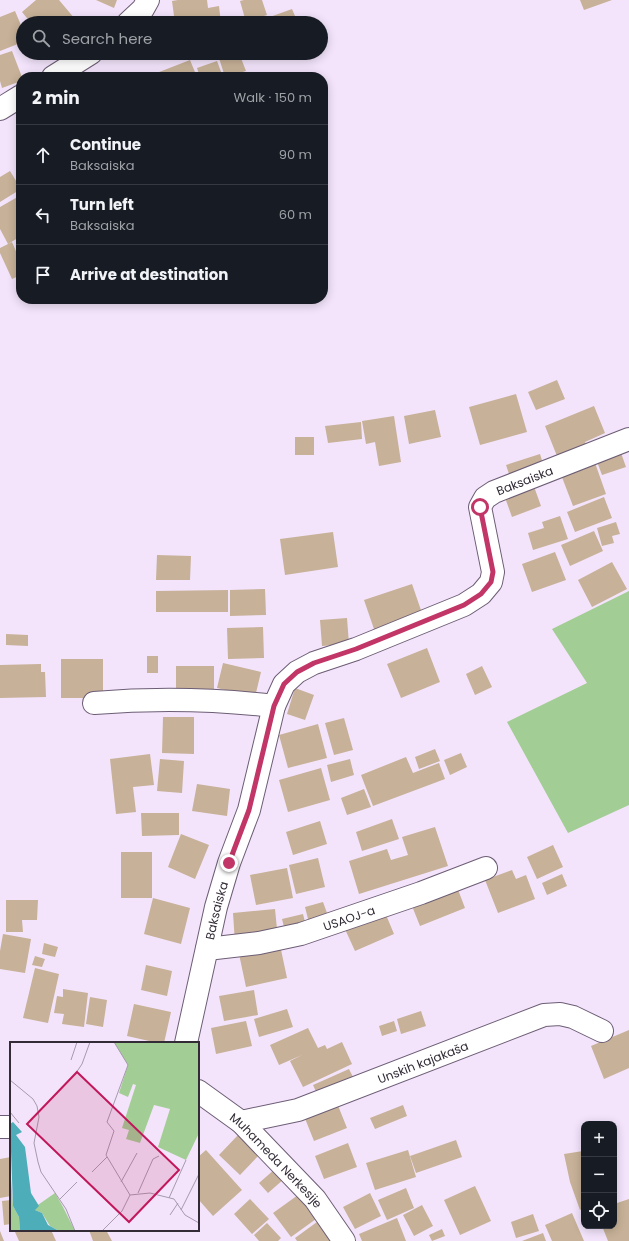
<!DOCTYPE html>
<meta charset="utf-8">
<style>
body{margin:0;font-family:Poppins,sans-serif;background:#20242c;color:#f1f3f6}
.controls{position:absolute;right:12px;bottom:12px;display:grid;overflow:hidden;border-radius:8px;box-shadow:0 2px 10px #0003}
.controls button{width:36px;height:36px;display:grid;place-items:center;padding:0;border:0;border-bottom:1px solid #363941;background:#171b24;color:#f1f3f6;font:20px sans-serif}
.stop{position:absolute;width:12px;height:12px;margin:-9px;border:3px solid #c23567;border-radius:50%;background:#fff}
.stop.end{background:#c23567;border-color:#fff;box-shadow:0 1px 4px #0008}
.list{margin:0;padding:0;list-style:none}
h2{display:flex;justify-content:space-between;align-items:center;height:52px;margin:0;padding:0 16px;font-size:17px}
h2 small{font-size:13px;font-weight:400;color:#9ea1a6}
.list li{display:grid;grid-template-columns:26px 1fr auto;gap:12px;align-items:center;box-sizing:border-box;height:60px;padding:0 16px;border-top:1px solid #363941}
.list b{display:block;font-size:15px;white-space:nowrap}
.list p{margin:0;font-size:13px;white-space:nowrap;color:#9ea1a6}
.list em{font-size:13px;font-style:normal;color:#9ea1a6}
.icon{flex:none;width:22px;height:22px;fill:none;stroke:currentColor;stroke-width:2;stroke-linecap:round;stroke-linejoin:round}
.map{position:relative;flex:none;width:629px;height:1241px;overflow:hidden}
.search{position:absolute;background:#171b24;box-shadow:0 2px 10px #0003;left:16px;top:16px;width:312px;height:44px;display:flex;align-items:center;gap:10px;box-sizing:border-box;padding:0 14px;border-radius:22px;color:#9ea1a6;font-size:15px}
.panel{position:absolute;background:#171b24;box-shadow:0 2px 10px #0003;left:16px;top:72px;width:312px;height:232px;border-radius:16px}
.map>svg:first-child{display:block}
</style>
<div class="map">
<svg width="629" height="1241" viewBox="0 0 629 1241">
<rect width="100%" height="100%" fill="#f3e4fb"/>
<path fill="#a2cd94" d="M 629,591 L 629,805 L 568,833 L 507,722 L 587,683 L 552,629 Z"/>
<path fill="#c7b198" d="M 36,0 L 59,0 L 75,19 L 70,23 L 31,23 L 22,12 Z
M 96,0 L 117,0 L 114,8 Z
M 178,0 L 207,0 L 208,8 L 219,6 L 221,23 L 175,23 L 172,1 Z
M 244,0 L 262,0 L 267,15 L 246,22 L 240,1 Z
M 580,0 L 612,0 L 584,10 Z
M 292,9 L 298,23 L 253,23 Z
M 15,11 L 23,30 L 23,42 L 0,51 L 0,17 Z
M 12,51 L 22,77 L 21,81 L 2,88 L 0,81 L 0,55 Z
M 233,53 L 239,53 L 246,71 L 225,77 L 219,58 Z
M 190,60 L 197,77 L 156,77 L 154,74 Z
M 217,61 L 223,77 L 200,77 L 197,68 Z
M 151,73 L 153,77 L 140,77 Z
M 21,138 L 21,146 L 17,140 Z
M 10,171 L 21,189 L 0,202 L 0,177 Z
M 21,195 L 21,236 L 8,244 L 0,229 L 0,207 Z
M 12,242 L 21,263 L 21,275 L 12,279 L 0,253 L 0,248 Z
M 557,380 L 565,399 L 536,410 L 528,392 Z
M 516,394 L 527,432 L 480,445 L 469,407 Z
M 594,406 L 605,433 L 585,442 L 588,449 L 559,461 L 545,426 Z
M 435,410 L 441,437 L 409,444 L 404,416 Z
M 394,416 L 401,462 L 379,466 L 375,442 L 366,444 L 362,421 Z
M 361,422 L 362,439 L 328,443 L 325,426 Z
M 295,437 L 314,437 L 314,455 L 295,455 Z
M 620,450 L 626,467 L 602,475 L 596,459 Z
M 540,454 L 544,467 L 511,480 L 506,465 Z
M 594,460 L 606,494 L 573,506 L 560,472 Z
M 532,481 L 541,506 L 512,517 L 503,492 Z
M 604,497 L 612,518 L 575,532 L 567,512 Z
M 560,516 L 568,539 L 533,550 L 528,533 L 544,528 L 542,522 Z
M 616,522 L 620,534 L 612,536 L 614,543 L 602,546 L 597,528 Z
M 594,531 L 603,551 L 570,566 L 561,545 Z
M 333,532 L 338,567 L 285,575 L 280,539 Z
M 555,552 L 566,580 L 532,592 L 522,564 Z
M 157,555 L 191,556 L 190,580 L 156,580 Z
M 612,562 L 627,589 L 592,607 L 578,580 Z
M 412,584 L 423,616 L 375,632 L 364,600 Z
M 265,589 L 266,615 L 230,616 L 230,590 Z
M 228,590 L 228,612 L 156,612 L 156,591 Z
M 347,618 L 349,644 L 322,646 L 320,620 Z
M 263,627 L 264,658 L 228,659 L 227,628 Z
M 6,634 L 28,635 L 28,646 L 6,645 Z
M 427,648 L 440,682 L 401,698 L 387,664 Z
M 147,656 L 158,656 L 158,673 L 147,673 Z
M 61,659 L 103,659 L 103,698 L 61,698 Z
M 223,663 L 261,672 L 255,697 L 217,688 Z
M 41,664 L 41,672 L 45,672 L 46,697 L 0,698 L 0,665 Z
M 176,666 L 214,666 L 214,696 L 176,695 Z
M 482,666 L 492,687 L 475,695 L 466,674 Z
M 295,688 L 314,695 L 305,720 L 287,714 Z
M 163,717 L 194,717 L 194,754 L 162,753 Z
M 344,718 L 353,750 L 334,755 L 325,723 Z
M 318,724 L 327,758 L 288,768 L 279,735 Z
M 435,749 L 440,761 L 419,769 L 415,757 Z
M 461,753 L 467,767 L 450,775 L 444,760 Z
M 150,754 L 154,785 L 133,787 L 136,812 L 116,814 L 110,759 Z
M 406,757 L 413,773 L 439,763 L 445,779 L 373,806 L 361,775 Z
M 160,759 L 184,761 L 182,793 L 157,791 Z
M 350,759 L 354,775 L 331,782 L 327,765 Z
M 321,768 L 330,800 L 288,812 L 279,780 Z
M 197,784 L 230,789 L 227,816 L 192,811 Z
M 364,789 L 371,807 L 347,815 L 341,798 Z
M 141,813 L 179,813 L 179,835 L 142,836 Z
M 392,819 L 399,839 L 362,851 L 356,832 Z
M 320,821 L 327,844 L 293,855 L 286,832 Z
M 435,827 L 448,866 L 359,894 L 349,861 L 387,849 L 391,860 L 408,855 L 402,837 Z
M 181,834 L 209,845 L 195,879 L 168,867 Z
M 553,845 L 563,867 L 537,879 L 527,857 Z
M 121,852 L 152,852 L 152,898 L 121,898 Z
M 318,858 L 325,887 L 296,894 L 289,865 Z
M 287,868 L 293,898 L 256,905 L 250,875 Z
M 512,870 L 516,879 L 526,875 L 535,899 L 498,913 L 485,880 Z
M 562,874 L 567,886 L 547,895 L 542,883 Z
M 457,887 L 465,908 L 420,926 L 412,906 Z
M 153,898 L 190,908 L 181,944 L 144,934 Z
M 6,900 L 38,900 L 37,920 L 22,920 L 23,932 L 6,932 Z
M 323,902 L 327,913 L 322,915 L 325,923 L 310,927 L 305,907 Z
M 275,909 L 278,939 L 235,943 L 233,913 Z
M 384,910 L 394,934 L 355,951 L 344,927 Z
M 303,914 L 307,930 L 286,935 L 282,919 Z
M 3,934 L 31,939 L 25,973 L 0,969 L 0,951 Z
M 44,943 L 58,947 L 55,957 L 42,954 Z
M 280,945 L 287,978 L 246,987 L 239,954 Z
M 35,956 L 45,959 L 42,967 L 32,965 Z
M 146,965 L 172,971 L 167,996 L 141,990 Z
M 35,968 L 59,974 L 48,1023 L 23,1018 Z
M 63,989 L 88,993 L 84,1027 L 62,1024 L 64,1014 L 54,1013 L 57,996 L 63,997 Z
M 254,990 L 258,1015 L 224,1021 L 219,996 Z
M 90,997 L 107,1000 L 103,1027 L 86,1024 Z
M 134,1004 L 171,1012 L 164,1043 L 158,1043 L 127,1036 Z
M 287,1009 L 293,1027 L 259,1037 L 254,1019 Z
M 421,1011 L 426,1026 L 401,1034 L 397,1019 Z
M 246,1021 L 252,1046 L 216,1054 L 211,1028 Z
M 394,1021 L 397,1031 L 382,1036 L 379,1026 Z
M 308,1028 L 318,1048 L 325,1045 L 327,1049 L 342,1042 L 352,1064 L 303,1087 L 290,1061 L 302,1055 L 279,1065 L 270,1045 Z
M 629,1030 L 629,1068 L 604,1079 L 591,1046 Z
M 349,1069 L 355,1081 L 319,1098 L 313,1085 Z
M 337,1103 L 347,1128 L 314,1141 L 304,1116 Z
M 403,1105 L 407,1116 L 375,1129 L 370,1118 Z
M 239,1134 L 260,1154 L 240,1175 L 219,1155 Z
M 456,1140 L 462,1157 L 416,1173 L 410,1156 Z
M 348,1143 L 357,1167 L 324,1179 L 315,1156 Z
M 206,1150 L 242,1190 L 213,1216 L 198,1199 L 198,1157 Z
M 408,1150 L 416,1177 L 375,1190 L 366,1163 Z
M 583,1151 L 584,1157 L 584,1208 L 580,1210 L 570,1182 L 564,1154 Z
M 11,1157 L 11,1196 L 0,1198 L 0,1159 Z
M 275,1169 L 284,1179 L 268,1193 L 259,1183 Z
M 475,1186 L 491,1221 L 460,1235 L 444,1200 Z
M 406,1188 L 414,1208 L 387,1220 L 378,1200 Z
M 370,1193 L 381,1216 L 355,1229 L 343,1207 Z
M 298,1195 L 316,1219 L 291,1237 L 273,1213 Z
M 250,1199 L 269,1219 L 252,1234 L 234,1214 Z
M 629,1199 L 629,1241 L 608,1241 L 602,1226 L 614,1226 L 614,1204 Z
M 11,1200 L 11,1224 L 4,1225 L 2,1201 Z
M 422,1205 L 433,1226 L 414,1236 L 403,1215 Z
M 572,1213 L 584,1241 L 552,1241 L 545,1225 Z
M 533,1214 L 539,1231 L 516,1238 L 511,1222 Z
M 397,1218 L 406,1241 L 362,1241 L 359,1234 Z
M 317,1222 L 331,1241 L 297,1241 L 295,1238 Z
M 267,1223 L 281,1238 L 278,1241 L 259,1241 L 254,1235 Z
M 442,1229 L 445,1236 L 432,1241 L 429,1235 Z
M 20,1230 L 51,1230 L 56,1241 L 19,1241 L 15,1232 Z
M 89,1230 L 106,1230 L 112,1241 L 93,1241 Z
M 0,1231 L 4,1241 L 0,1241 Z
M 543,1233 L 546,1241 L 522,1241 Z"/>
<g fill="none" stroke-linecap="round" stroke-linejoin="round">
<g stroke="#6c5d75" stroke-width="24">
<g id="minor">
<path d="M 128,23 L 143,9 L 148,0"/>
<path d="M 53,77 L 91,53"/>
<path d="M 0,109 L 21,96"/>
<path d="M 94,703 C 154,698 214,699 274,706"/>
<path id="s1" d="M 207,949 L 259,943 L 301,934 L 421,893 L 486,868"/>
<path id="s2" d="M 186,1043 L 216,907 L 229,863 L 249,810 L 274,706 L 284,684 L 297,672 L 314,663 L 356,649 L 464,605 L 481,594 L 491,582 L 493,572 L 480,507 L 485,498 L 494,492 L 629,439"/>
<path id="s3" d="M 198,1091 L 241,1122 L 315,1199 L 344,1241"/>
<path id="s4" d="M 241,1122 L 298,1110 L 544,1015 L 560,1014 L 573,1017 L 602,1031"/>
<path d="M 0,1127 L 11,1127"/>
</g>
</g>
<use href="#minor" stroke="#fff" stroke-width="22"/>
</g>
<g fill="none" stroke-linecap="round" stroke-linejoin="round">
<path stroke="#c23567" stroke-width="5" d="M 229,863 L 249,810 L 274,706 L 284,684 L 297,672 L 314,663 L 356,649 L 464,605 L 481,594 L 491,582 L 493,572 L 480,507"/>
</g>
<g text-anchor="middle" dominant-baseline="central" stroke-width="3" stroke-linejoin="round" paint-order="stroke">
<g font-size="12" fill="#332c37" stroke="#faf6fc">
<text stroke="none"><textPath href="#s2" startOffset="737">Baksaiska</textPath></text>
<text stroke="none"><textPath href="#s2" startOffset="136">Baksaiska</textPath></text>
<text stroke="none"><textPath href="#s1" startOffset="146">USAOJ-a</textPath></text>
<text stroke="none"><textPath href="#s4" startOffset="192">Unskih kajakaša</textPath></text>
<text stroke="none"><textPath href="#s3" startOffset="105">Muhameda Nerkesije</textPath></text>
</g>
</g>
<g transform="translate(10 1042)">
<rect width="189" height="189" fill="#f3e4fb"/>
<path d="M 104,0 L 189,0 L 189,91 L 176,118 L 148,105 L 160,67 L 144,63 L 130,101 L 116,97 L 119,88 L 112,86 L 126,43 L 123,42 L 118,55 L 109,51 L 118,23 ZM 0,121 L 3,164 L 9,175 L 10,189 L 0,189 ZM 45,151 L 53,165 L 65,189 L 49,189 L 40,184 L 32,171 L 25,168 L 25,165 Z" fill="#a2cd94"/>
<path d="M 3,80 L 12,90 L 6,93 L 15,105 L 21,151 L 29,164 L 25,168 L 32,171 L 38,183 L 49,189 L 10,189 L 9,175 L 3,164 L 0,82 Z" fill="#4daeba"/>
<path fill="none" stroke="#a69aad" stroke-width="1" d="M 61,18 L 67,0M 66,31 L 72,22 L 80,0M 0,38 L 23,57 L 27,64 L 29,75 L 24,101 L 28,120 L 31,130 L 56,167 L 65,189M 0,70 L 9,81M 82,130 L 97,115M 111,140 L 127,111M 128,151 L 143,117 L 149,114M 120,153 L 140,151 L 164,157 L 175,173 L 189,181M 159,156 L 176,118M 50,157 L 67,140M 171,168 L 189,132M 160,173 L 168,161M 92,189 L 112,169 L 120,153 L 96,113 L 104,89 L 97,80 L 118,23 L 104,0"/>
<path fill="#c2185b" fill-opacity="0.15" stroke="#c2185b" stroke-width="2" d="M 67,30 L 169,128 L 119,180 L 17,82 Z"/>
<rect width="189" height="189" fill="none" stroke="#332c37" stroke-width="2"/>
</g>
</svg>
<div class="controls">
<button>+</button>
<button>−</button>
<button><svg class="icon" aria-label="locate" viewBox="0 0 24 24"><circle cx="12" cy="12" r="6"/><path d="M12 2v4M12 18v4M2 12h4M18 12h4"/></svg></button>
</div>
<div class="stop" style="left:480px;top:507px"></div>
<div class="stop end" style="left:229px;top:863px"></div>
<div class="search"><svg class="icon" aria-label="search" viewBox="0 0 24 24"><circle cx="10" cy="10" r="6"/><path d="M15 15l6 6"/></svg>Search here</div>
<section class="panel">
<h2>2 min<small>Walk · 150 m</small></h2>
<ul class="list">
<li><svg class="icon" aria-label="ahead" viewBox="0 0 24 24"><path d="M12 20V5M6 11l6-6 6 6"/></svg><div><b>Continue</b><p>Baksaiska</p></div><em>90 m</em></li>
<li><svg class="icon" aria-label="left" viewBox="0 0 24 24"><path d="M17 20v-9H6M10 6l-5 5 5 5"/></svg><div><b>Turn left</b><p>Baksaiska</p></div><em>60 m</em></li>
<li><svg class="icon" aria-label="arrive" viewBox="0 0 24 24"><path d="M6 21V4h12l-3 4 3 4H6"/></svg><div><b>Arrive at destination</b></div></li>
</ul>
</section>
</div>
